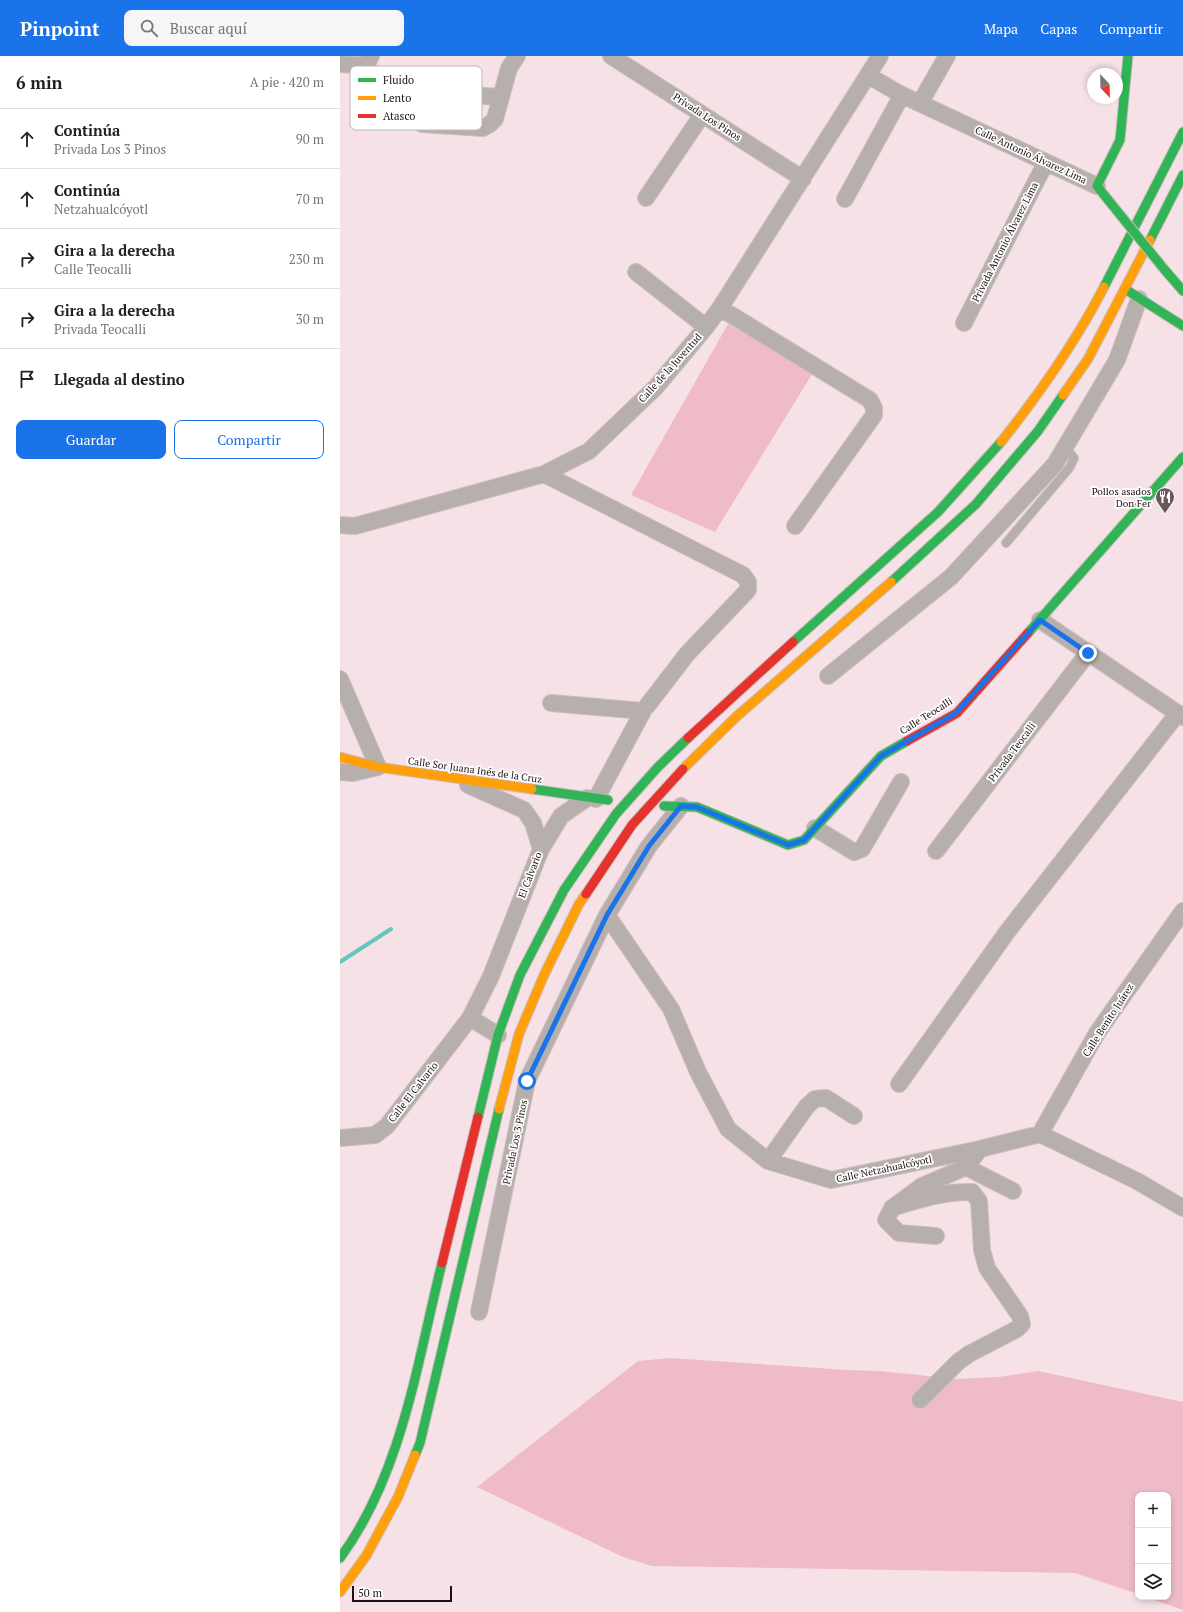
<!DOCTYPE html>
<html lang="es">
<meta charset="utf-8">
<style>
body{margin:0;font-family:"PT Serif",serif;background:#f6f6f6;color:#222}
.controls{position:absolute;right:12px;bottom:12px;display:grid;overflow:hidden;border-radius:8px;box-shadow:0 2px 6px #0003}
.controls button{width:36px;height:36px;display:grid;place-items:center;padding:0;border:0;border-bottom:1px solid #e0e0e0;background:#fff;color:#222;font:20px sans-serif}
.compass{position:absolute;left:747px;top:12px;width:36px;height:36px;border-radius:50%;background:#fff;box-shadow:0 2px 6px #0003;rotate:158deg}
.scale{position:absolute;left:12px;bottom:10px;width:100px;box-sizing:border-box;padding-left:4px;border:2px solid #1d0f12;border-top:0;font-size:11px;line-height:14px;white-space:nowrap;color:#1d0f12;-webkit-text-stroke:3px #fff;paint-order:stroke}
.stop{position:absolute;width:12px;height:12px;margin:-9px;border:3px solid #1a73e8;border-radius:50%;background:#fff}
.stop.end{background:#1a73e8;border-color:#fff;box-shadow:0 1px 4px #0008}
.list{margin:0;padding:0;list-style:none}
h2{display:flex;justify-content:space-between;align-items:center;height:52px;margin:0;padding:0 16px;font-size:17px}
h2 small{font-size:13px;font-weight:400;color:#767676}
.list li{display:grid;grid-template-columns:26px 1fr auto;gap:12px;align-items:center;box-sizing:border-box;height:60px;padding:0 16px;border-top:1px solid #e0e0e0}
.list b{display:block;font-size:15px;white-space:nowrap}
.list p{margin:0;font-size:13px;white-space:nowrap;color:#767676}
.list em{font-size:13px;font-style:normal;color:#767676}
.actions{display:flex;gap:8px;padding:12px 16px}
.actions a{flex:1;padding:9px 0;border:1px solid #1a73e8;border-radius:8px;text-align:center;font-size:14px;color:#1a73e8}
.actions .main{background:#1a73e8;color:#fff}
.icon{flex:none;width:22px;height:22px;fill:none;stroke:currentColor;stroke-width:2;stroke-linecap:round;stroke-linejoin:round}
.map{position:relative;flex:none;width:843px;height:1556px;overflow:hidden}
header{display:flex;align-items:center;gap:24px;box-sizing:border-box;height:56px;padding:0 20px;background:#1a73e8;color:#fff}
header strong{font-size:19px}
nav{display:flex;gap:22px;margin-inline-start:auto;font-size:14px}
.search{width:280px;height:36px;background:#f6f6f6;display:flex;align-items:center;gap:10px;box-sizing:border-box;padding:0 14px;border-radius:8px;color:#767676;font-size:15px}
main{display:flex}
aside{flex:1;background:#fff}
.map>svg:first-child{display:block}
</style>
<header>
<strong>Pinpoint</strong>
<div class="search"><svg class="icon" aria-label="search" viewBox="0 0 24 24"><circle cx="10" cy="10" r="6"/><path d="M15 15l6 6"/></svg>Buscar aquí</div>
<nav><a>Mapa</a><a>Capas</a><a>Compartir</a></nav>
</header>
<main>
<aside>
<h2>6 min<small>A pie · 420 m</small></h2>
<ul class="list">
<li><svg class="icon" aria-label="ahead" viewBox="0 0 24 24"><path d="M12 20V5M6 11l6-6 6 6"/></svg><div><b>Continúa</b><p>Privada Los 3 Pinos</p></div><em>90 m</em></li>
<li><svg class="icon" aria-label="ahead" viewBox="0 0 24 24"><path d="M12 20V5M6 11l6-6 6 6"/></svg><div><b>Continúa</b><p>Netzahualcóyotl</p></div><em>70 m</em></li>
<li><svg class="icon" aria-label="right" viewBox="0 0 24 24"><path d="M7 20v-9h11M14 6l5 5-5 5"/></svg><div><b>Gira a la derecha</b><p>Calle Teocalli</p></div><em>230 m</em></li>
<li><svg class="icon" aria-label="right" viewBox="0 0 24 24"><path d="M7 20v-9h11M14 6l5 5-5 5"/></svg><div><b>Gira a la derecha</b><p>Privada Teocalli</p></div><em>30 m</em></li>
<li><svg class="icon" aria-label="arrive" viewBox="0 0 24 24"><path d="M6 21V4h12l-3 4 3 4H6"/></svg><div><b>Llegada al destino</b></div></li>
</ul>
<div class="actions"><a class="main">Guardar</a><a>Compartir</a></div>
</aside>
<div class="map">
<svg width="843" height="1556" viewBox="0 0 843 1556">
<rect width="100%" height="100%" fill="#f6e2e6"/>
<path fill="#eebbc7" d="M 388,268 L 474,315 L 375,476 L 291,439 Z
M 330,1302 L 507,1314 L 539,1315 L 618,1323 L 659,1321 L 698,1315 L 843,1346 L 843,1554 L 806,1541 L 828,1541 L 828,1439 L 798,1439 L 798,1538 L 735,1517 L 312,1510 L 283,1501 L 137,1431 L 298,1305 Z"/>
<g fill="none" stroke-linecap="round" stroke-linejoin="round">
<path stroke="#64c7bd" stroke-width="4" d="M 0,906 L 51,873"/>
<g stroke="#cdbec1" stroke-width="10">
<path id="lane" d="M 666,487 L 730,411 L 734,402 L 725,391"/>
</g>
<g stroke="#cdbec1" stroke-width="18">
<path id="street" d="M 271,0 L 463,123
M 0,8 L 15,9 L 27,8 L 31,0
M 529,20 L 562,39 L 757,130
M 97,37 L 160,41
M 580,47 L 607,0
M 82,68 L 143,72 L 150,68 L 155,63 L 169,12 L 177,0
M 306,142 L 362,59
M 505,143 L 562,39
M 296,216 L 366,271
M 380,252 L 530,344 L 534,352 L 534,359 L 455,470
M 624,267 L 706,106
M 204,418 L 403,519 L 408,526 L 408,534 L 347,598 L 307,650
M 0,469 L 15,470 L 204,418 L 249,395 L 316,331 L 366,271 L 380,252 L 540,0
M 700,564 L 843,661
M 488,620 L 611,521 L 715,408 L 777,304 L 799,243
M 0,623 L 38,711 L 13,717 L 0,716
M 211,647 L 303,655 L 256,743
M 475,772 L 514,796 L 522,793 L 561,726
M 201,793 L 221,760 L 247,742
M 596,795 L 748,597
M 267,859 L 331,953 L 358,1016 L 388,1073 L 428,1105 L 491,1124 L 640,1093 L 700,1078 L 797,1125 L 843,1152
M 130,962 L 158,979
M 559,1028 L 667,876 L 838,657
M 700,1078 L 757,977 L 843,855
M 0,1082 L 35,1079 L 47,1070 L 130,962 L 151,920 L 201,793 L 193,767 L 184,754 L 128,729
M 428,1105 L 467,1050 L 475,1043 L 486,1042 L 514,1060
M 626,1111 L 673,1135
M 552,1152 C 578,1144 605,1135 632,1136 L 639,1145 L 642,1194 L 647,1212 L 680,1260 L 682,1268 L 677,1273 L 629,1298 L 618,1306 L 580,1344
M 596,1180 L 559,1177 L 546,1164 L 552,1152 L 582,1130 L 626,1111 L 640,1093
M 139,1256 L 187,1025 L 267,859 L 309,790 L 341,750"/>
</g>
<g stroke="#cdbec1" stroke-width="11">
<path id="fast" d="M 769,145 L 757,130 L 780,84 L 788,0
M 810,184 L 843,119
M 824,213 L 843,235
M 764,231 L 843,76
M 785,233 L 843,270
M 551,526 L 636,448 L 698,375 L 723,339
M 688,577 L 843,401
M 453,586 L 598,456 L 661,386
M 192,733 L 268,744
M 324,750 L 357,751 L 448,789 L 464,784 L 541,700 L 567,685
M 138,1061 L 158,979 L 180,919 L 224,834 L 276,758 L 318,711 L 348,682
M 75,1399 L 80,1387 L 159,1053
M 0,1502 C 62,1418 77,1307 102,1207"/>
</g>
<g stroke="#cdbec1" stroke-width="11">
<path id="slow" d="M 723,339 L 748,303 L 810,184
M 661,386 C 700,337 735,287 764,231
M 0,701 L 38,711 L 192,733
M 343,713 L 396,661 L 551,526
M 159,1053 L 179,978 L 204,919 L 239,848 L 246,838
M 0,1536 L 26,1500 L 58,1441 L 75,1399"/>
</g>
<g stroke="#cdbec1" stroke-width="11">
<path id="jam" d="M 348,682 L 453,586
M 567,685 L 617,657 L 688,577
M 246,838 L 292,769 L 343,713
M 102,1207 L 138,1061"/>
</g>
<use href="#lane" stroke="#b6afab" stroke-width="8"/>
<use href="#street" stroke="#b6afab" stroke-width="16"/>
<use href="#fast" stroke="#30b455" stroke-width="9"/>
<use href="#slow" stroke="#ff9f0a" stroke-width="9"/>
<use href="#jam" stroke="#e5322d" stroke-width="9"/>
<g stroke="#cdbec1" stroke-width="11" stroke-linecap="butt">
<path id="fast-bridge" d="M 769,145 L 824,213"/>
</g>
<use href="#fast-bridge" stroke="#30b455" stroke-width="9"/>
</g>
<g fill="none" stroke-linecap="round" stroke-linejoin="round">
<path stroke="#1a73e8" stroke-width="5" d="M 187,1025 L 267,859 L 309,790 L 341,750 L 357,751 L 448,789 L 464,784 L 541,700 L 616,657 L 700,564 L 748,597"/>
</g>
<defs>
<g id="restaurant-pin" transform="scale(1)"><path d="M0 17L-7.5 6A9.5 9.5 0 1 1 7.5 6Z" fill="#69595c" stroke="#fff"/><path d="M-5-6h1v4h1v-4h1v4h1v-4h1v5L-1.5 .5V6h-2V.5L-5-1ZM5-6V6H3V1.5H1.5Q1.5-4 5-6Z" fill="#fff"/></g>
</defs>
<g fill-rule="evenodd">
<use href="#restaurant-pin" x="825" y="441"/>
</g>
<g text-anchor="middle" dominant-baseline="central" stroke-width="3.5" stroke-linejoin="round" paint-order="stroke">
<g font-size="10" fill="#1d0f12" stroke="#fff">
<text transform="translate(367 61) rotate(33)">Privada Los Pinos</text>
<text transform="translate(691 99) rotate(25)">Calle Antonio Álvarez Lima</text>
<text transform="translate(665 186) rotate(-63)">Privada Antonio Álvarez Lima</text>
<text transform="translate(330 312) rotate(-48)">Calle de la Juventud</text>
<text transform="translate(586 660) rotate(-32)">Calle Teocalli</text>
<text transform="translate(672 696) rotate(-53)">Privada Teocalli</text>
<text transform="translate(135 714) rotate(8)">Calle Sor Juana Inés de la Cruz</text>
<text transform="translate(190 819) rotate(-69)">El Calvario</text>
<text transform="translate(768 964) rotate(-57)">Calle Benito Juárez</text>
<text transform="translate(73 1036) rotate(-52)">Calle El Calvario</text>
<text transform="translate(175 1086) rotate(-78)">Privada Los 3 Pinos</text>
<text transform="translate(544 1113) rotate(-12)">Calle Netzahualcóyotl</text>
</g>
<g font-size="10" fill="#1d0f12" stroke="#fff" text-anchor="end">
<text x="811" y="435">Pollos asados<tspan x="811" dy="12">Don Fer</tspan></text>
</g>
</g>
<rect x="10" y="10" width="132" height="64" rx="6" fill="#fff" stroke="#bbb7b8" stroke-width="1"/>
<rect x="18" y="22" width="18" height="4" fill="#30b455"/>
<rect x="18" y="40" width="18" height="4" fill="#ff9f0a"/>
<rect x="18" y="58" width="18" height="4" fill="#e5322d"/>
<g font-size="11" fill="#1d0f12">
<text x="43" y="28">Fluido</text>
<text x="43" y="46">Lento</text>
<text x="43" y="64">Atasco</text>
</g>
</svg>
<div class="controls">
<button>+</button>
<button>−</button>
<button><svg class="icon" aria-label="layers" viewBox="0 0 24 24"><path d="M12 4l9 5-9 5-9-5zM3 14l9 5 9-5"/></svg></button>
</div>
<svg class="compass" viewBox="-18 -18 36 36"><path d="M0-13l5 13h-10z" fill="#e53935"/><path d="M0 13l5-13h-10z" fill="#767676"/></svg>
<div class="scale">50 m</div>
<div class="stop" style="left:187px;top:1025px"></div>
<div class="stop end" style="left:748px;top:597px"></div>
</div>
</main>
